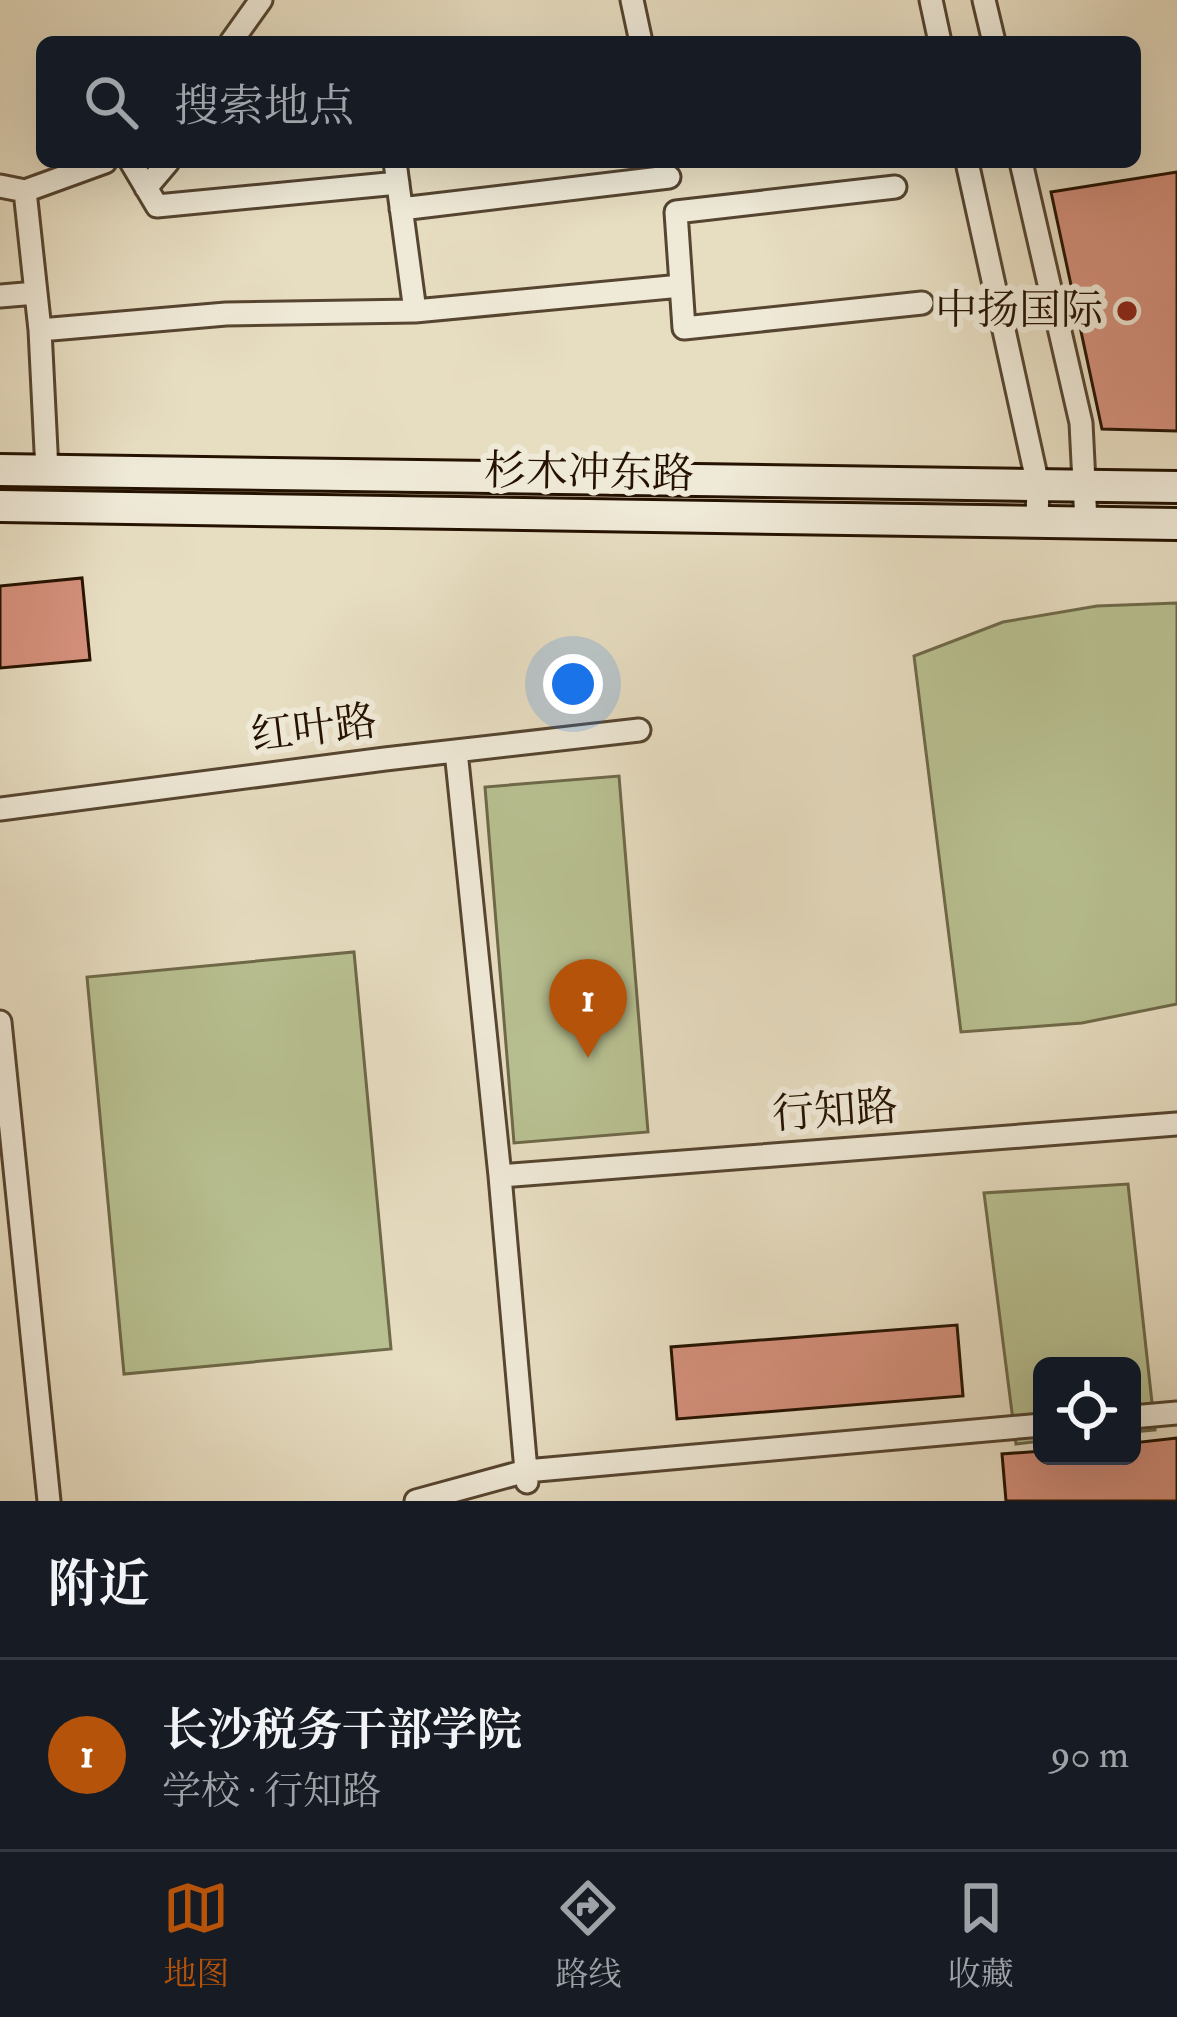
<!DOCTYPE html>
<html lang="zh">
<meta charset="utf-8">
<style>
body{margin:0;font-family:"IM FELL Double Pica","Noto Serif SC",serif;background:#20242c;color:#f1f3f6}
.controls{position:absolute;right:36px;bottom:36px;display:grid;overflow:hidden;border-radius:18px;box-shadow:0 12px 48px #0002}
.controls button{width:108px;height:108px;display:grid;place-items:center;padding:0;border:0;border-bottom:3px solid #363941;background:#171b24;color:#f1f3f6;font:60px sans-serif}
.you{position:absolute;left:573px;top:684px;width:42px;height:42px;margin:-30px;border:9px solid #fff;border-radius:50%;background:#1a73e8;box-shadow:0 0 0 18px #1a73e833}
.badge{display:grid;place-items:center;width:78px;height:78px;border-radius:50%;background:#b45309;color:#fff;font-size:39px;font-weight:700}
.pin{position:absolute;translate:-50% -99px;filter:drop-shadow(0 3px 6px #0008)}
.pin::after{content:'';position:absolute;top:63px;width:42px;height:36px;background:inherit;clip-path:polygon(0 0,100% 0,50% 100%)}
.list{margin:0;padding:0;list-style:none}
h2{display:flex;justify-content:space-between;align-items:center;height:156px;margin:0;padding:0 48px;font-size:51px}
h2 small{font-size:39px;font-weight:400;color:#9ea1a6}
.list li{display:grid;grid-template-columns:78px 1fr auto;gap:36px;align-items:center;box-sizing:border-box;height:192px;padding:0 48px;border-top:3px solid #363941}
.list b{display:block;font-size:45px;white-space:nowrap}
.list p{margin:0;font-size:39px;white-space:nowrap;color:#9ea1a6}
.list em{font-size:39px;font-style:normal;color:#9ea1a6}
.icon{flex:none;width:66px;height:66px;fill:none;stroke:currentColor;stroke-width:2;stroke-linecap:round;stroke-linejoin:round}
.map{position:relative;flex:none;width:1177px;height:1501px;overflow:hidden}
.search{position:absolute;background:#171b24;box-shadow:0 12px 48px #0002;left:36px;right:36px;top:36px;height:132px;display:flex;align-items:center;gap:30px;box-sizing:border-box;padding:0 42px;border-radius:18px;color:#9ea1a6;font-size:45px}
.sheet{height:348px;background:#171b24}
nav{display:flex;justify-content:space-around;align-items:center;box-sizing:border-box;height:168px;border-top:3px solid #363941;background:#171b24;font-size:33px;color:#9ea1a6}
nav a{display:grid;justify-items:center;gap:6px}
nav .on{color:#b45309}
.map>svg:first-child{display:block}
</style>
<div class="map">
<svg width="1177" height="1501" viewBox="0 0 1177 1501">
<rect width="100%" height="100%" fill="#e7ddc1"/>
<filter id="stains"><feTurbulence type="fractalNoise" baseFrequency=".00167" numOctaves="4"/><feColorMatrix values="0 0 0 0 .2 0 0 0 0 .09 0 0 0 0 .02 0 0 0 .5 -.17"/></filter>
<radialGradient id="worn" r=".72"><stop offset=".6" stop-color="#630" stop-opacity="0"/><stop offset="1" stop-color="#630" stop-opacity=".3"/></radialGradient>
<path fill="#b8c091" stroke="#6e6948" stroke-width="3" d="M 1177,603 L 1177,1004 L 1082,1023 L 961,1032 L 914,656 L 1003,622 L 1097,606 Z
M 619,776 L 648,1132 L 514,1143 L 485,787 Z
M 354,952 L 391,1349 L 124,1374 L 87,977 Z
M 1128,1184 L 1155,1430 L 1132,1432 L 1132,1366 L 1042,1366 L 1042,1441 L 1016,1444 L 984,1193 Z"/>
<path fill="#d5907c" stroke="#251200" stroke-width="3" d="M 1177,172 L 1177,431 L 1102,429 L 1051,192 Z
M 82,578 L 90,660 L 0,668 L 0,586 Z
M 957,1325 L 963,1396 L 677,1419 L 671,1347 Z
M 1177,1438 L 1177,1501 L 1006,1501 L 1002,1454 L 1042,1451 L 1042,1456 L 1132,1456 L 1132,1443 Z"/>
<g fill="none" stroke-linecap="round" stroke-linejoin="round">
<g stroke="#564530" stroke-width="27">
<path id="street" d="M 632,0 L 641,42
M 931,0 L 940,42
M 984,0 L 994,42
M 231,42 L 261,0
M 131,162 L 157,206 L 398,183
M 395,162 L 415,311
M 967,162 L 1038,485 L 1037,521
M 1021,162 L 1081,423 L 1086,522
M 0,186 L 25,191
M 895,187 L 676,212 L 684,328 L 922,303
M 146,188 L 168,162
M 401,209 L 669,177
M 0,296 L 36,293
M 40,330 L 226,314 L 415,311 L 681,286
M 47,471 L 40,330 L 25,191 L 105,162
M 456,751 L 500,1176 L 527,1482
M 0,809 L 385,759 L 639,730
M 0,1022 L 49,1501
M 500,1176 L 1177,1124
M 1132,1417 L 1177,1413
M 416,1501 L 526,1471 L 1042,1425"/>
</g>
<g stroke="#251200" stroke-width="36">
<path id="secondary" d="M 0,470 L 1177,487
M 0,506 L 1177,524"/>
</g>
<use href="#street" stroke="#efe9d7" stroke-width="21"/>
<use href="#secondary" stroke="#efe9d7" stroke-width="30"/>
</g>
<circle fill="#8f2418" stroke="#efe9d7" stroke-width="4.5" cx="1127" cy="311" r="12"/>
<g text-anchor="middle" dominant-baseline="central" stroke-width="12" stroke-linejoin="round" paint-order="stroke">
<g font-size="42" fill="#251200" stroke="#efe9d7" text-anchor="end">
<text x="1103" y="311">中扬国际</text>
</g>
<g font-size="42" fill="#251200" stroke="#efe9d7">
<text transform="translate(589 473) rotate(1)">杉木冲东路</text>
<text transform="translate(314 729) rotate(-7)">红叶路</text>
<text transform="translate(835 1111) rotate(-4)">行知路</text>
</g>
</g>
<rect width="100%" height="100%" filter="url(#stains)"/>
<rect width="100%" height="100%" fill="url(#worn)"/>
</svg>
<div class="controls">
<button><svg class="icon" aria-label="locate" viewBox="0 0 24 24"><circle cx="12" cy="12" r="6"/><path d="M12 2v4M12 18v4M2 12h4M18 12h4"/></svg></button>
</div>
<div class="you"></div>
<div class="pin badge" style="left:588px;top:1058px">1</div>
<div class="search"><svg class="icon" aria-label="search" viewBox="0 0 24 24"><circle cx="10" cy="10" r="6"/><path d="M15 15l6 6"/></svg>搜索地点</div>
</div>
<section class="sheet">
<h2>附近<small></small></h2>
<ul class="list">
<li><span class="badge">1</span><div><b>长沙税务干部学院</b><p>学校 · 行知路</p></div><em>90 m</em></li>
</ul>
</section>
<nav>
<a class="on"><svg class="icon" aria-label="map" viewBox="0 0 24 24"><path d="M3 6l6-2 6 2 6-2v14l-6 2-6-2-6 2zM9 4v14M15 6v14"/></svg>地图</a>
<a><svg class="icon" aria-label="directions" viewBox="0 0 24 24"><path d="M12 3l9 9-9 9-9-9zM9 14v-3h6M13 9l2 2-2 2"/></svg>路线</a>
<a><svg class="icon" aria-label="saved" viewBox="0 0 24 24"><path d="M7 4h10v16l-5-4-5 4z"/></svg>收藏</a>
</nav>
